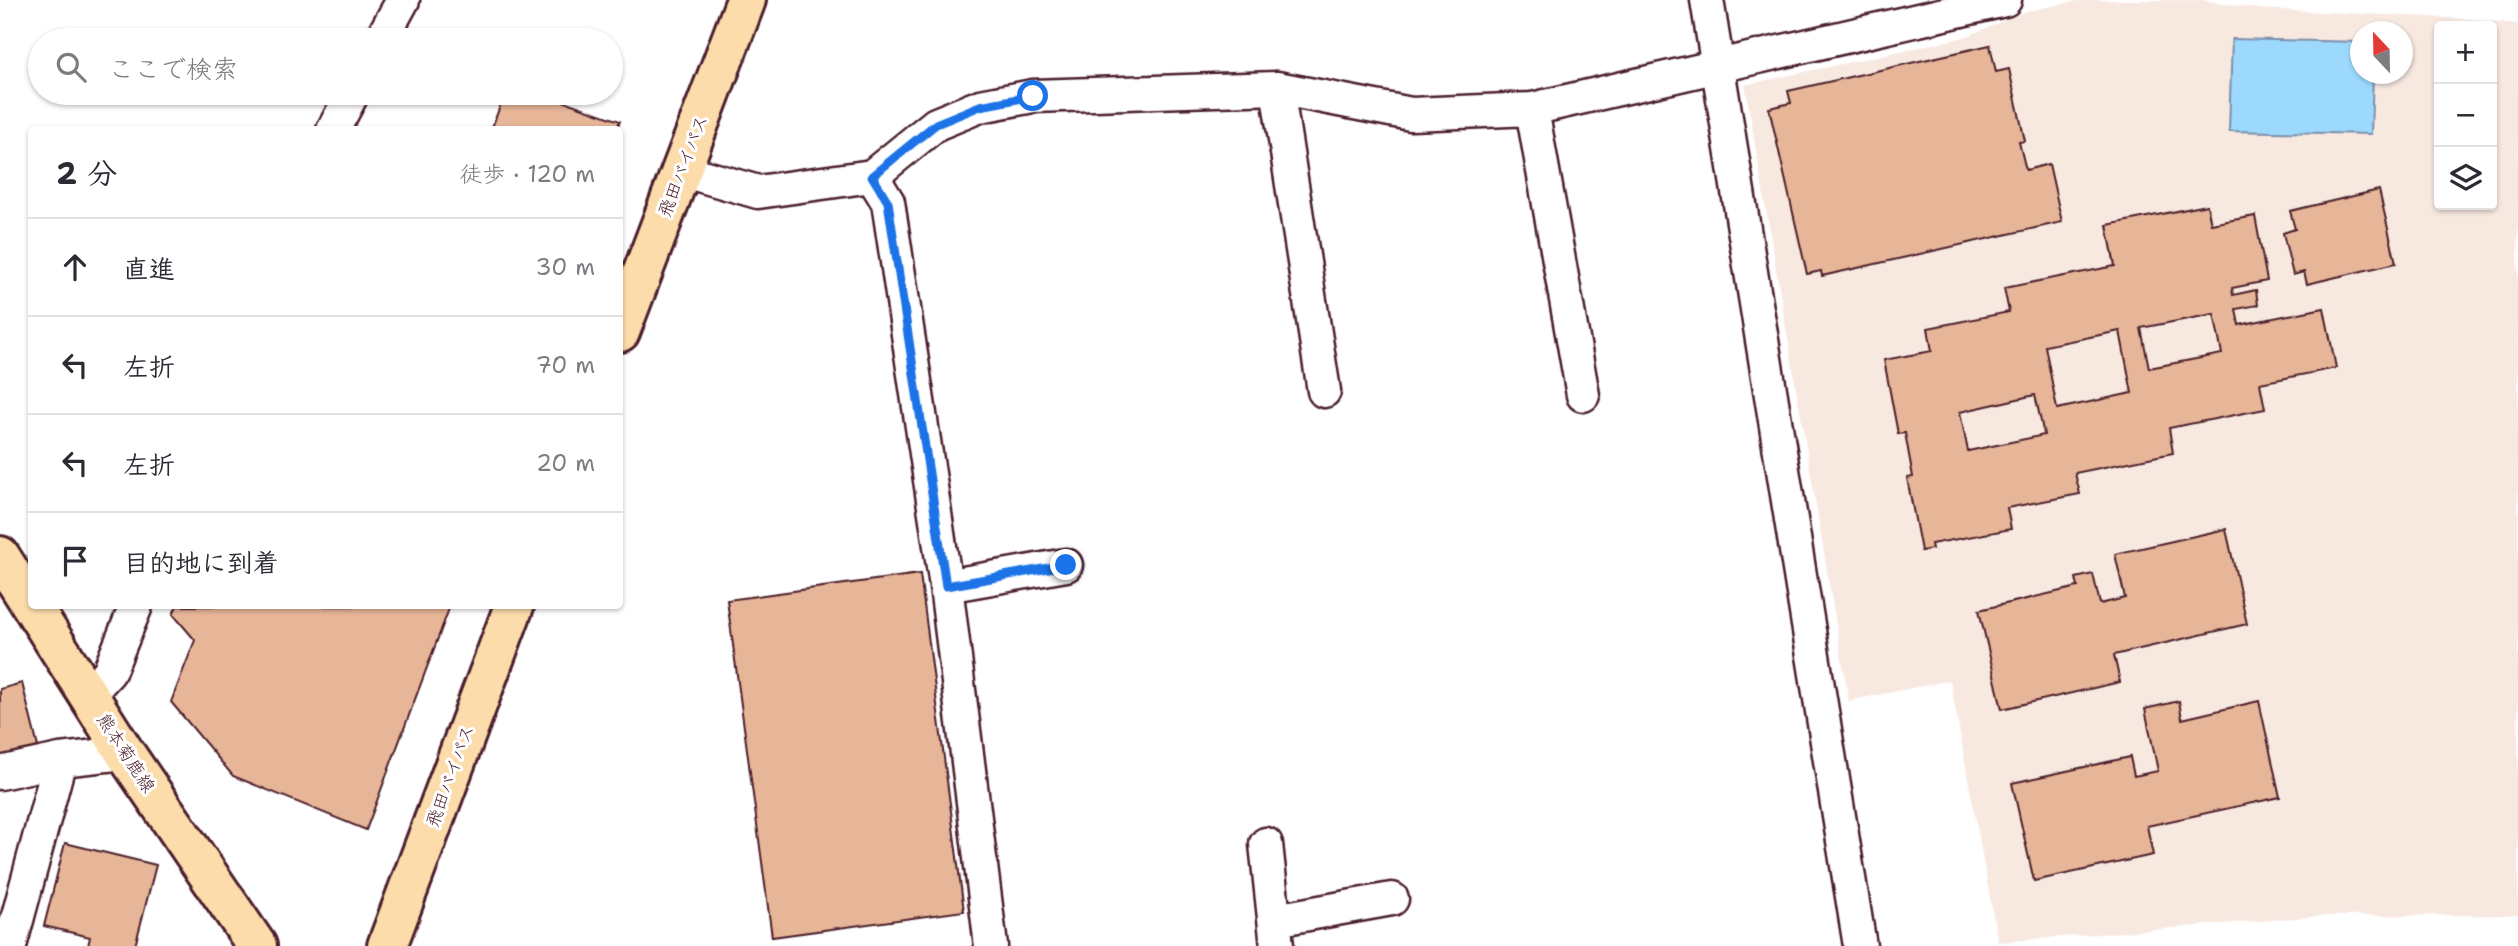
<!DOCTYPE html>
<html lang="ja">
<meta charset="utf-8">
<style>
body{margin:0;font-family:"Shantell Sans","Klee One",sans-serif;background:#f2f2f3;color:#2b2b33}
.controls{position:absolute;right:21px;top:21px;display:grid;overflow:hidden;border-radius:7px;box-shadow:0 2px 5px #0004}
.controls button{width:63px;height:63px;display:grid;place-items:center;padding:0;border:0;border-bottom:2px solid #e1e1e2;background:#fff;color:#2b2b33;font:35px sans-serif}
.compass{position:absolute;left:2350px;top:21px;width:63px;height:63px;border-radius:50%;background:#fff;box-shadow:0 2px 5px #0004;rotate:338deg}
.stop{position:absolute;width:21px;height:21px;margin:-16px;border:5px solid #1a73e8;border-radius:50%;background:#fff}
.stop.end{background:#1a73e8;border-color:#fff;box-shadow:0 2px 7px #0008}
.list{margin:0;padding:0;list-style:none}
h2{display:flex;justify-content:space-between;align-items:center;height:91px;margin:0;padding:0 28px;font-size:30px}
h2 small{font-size:23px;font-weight:400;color:#7c7c81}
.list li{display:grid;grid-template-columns:46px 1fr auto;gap:21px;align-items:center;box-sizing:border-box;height:98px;padding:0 28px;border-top:2px solid #e1e1e2}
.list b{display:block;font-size:26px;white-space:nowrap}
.list em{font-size:23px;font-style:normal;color:#7c7c81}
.icon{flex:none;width:38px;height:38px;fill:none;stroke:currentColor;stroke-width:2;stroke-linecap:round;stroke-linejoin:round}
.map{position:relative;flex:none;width:2518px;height:946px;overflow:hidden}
.search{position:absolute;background:#fff;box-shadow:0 2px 5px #0004;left:28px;top:28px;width:595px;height:77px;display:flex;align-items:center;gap:18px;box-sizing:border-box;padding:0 24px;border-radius:38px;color:#7c7c81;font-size:26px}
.panel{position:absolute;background:#fff;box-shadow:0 2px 5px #0004;left:28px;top:126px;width:595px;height:483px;border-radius:7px}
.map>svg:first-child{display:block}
</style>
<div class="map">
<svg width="2518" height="946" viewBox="0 0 2518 946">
<rect width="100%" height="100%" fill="#fff"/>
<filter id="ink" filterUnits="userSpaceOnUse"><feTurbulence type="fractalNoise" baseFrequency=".0143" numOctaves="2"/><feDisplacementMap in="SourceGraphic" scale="14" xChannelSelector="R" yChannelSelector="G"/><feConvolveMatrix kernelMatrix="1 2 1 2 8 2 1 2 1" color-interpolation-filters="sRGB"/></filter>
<g filter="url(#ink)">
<path fill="#f8e9e0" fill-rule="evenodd" d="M 2082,0 L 2202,0 L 2260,9 L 2471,19 L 2518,24 L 2518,915 L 2322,916 L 1998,942 L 1950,680 L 1849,701 L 1745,85 L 1965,37 L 2027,11 ZM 2439,26 L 2492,26 L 2492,205 L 2439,205 ZM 2360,32 L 2402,32 L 2402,74 L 2360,74 Z"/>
<path fill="#9cd9fd" stroke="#7b8fa9" stroke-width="2" d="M 2232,39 L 2360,42 L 2360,74 L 2373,74 L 2371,134 L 2229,131 Z"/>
<path fill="#e7b698" stroke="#4a1f2b" stroke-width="2" fill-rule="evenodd" d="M 1990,45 L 1996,72 L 2009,69 L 2025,141 L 2019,142 L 2026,170 L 2049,164 L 2062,222 L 1822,276 L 1821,271 L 1807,274 L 1769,108 L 1791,103 L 1788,91 Z
M 505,93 L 541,93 L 620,121 L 616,130 L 491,130 Z
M 2379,190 L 2396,263 L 2307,284 L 2304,272 L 2293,275 L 2283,233 L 2295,229 L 2290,211 Z
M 2207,205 L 2211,224 L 2255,216 L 2267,281 L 2232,288 L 2233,295 L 2256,290 L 2258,305 L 2236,309 L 2239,325 L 2324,308 L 2336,368 L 2260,383 L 2265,409 L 2169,428 L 2173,453 L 2075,473 L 2080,494 L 2007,508 L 2011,529 L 1931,544 L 1932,549 L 1921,551 L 1907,478 L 1913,477 L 1905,433 L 1898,434 L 1884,360 L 1932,351 L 1928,328 L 2009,312 L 2004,288 L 2115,266 L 2107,225 ZM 2214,314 L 2222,354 L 2149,368 L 2141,328 ZM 2120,331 L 2132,393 L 2057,409 L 2045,346 ZM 2035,395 L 2044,435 L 1968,451 L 1960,412 Z
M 2226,529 L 2247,624 L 2114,655 L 2120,682 L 2002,709 L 1979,610 L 2078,587 L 2076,578 L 2093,574 L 2100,604 L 2125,598 L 2115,554 Z
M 920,574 L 964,911 L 772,937 L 727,600 Z
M 177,606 L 450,606 L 366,830 L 233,776 L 171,702 L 195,640 L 173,614 Z
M 22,683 L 40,755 L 0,763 L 0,689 Z
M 2179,701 L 2182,719 L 2259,701 L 2280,797 L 2147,826 L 2153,855 L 2034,881 L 2012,783 L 2130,757 L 2134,776 L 2158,771 L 2145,709 Z
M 65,843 L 156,865 L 135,946 L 88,946 L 90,937 L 44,926 Z"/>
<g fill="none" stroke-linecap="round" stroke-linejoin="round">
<g stroke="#4a1f2b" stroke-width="37">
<path id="minor" d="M 1707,0 L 1860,946
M 381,40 L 403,0
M 1277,88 L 1324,391
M 333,130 L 353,93
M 681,170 L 758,192 L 872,176 L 936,124 L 980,106 L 1033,96 L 1277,88 L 1411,114 L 1532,109
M 872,176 L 888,202 L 946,586 L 1066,565
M 1583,395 L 1532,109 L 2005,0
M 946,586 L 991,946
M 88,695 L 109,672 L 136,606
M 0,773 L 60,760 L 125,753
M 1266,844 L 1277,946
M 1275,920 L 1392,899
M 10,946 L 60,760"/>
</g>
<g stroke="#4a1f2b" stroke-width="44">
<path id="primary" d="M 0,556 L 125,753 L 257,946"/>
</g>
<g stroke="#4a1f2b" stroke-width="44">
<path id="trunk" d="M 620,332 L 746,0
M 387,946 L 514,606"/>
</g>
<use href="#minor" stroke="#fff" stroke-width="32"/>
<use href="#primary" stroke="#fddcac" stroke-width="38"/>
<use href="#trunk" stroke="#fddcac" stroke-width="38"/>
</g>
</g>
<g fill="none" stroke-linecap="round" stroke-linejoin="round" filter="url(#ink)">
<path stroke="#1a73e8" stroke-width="9" d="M 1033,96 L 980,106 L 936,124 L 872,176 L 888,202 L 946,586 L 1066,565"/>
</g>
<g text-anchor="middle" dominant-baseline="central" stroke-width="6" stroke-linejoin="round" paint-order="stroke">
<g font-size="18" fill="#4a1f2b" stroke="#fff">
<text transform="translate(683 166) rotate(-69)">飛田バイパス</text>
<text transform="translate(126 753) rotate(57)">熊本菊鹿線</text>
<text transform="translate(450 776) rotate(-70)">飛田バイパス</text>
</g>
</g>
</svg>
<div class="controls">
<button>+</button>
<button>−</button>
<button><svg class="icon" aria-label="layers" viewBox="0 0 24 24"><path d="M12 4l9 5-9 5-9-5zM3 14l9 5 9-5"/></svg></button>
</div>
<svg class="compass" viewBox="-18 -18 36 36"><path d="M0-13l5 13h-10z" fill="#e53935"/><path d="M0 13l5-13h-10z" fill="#7c7c81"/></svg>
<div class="stop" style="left:1033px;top:96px"></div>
<div class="stop end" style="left:1066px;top:565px"></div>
<div class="search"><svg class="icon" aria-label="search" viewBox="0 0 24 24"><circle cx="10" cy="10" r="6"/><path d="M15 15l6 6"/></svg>ここで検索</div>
<section class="panel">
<h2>2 分<small>徒歩 · 120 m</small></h2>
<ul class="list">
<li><svg class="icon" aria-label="ahead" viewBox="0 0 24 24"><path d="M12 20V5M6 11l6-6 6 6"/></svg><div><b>直進</b></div><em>30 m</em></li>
<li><svg class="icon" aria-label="left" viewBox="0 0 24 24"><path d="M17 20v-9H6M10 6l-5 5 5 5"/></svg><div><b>左折</b></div><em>70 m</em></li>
<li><svg class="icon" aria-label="left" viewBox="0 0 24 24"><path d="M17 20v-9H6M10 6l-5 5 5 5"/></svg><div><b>左折</b></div><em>20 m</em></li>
<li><svg class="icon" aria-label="arrive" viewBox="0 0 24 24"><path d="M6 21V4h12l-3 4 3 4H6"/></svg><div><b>目的地に到着</b></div></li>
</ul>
</section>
</div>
